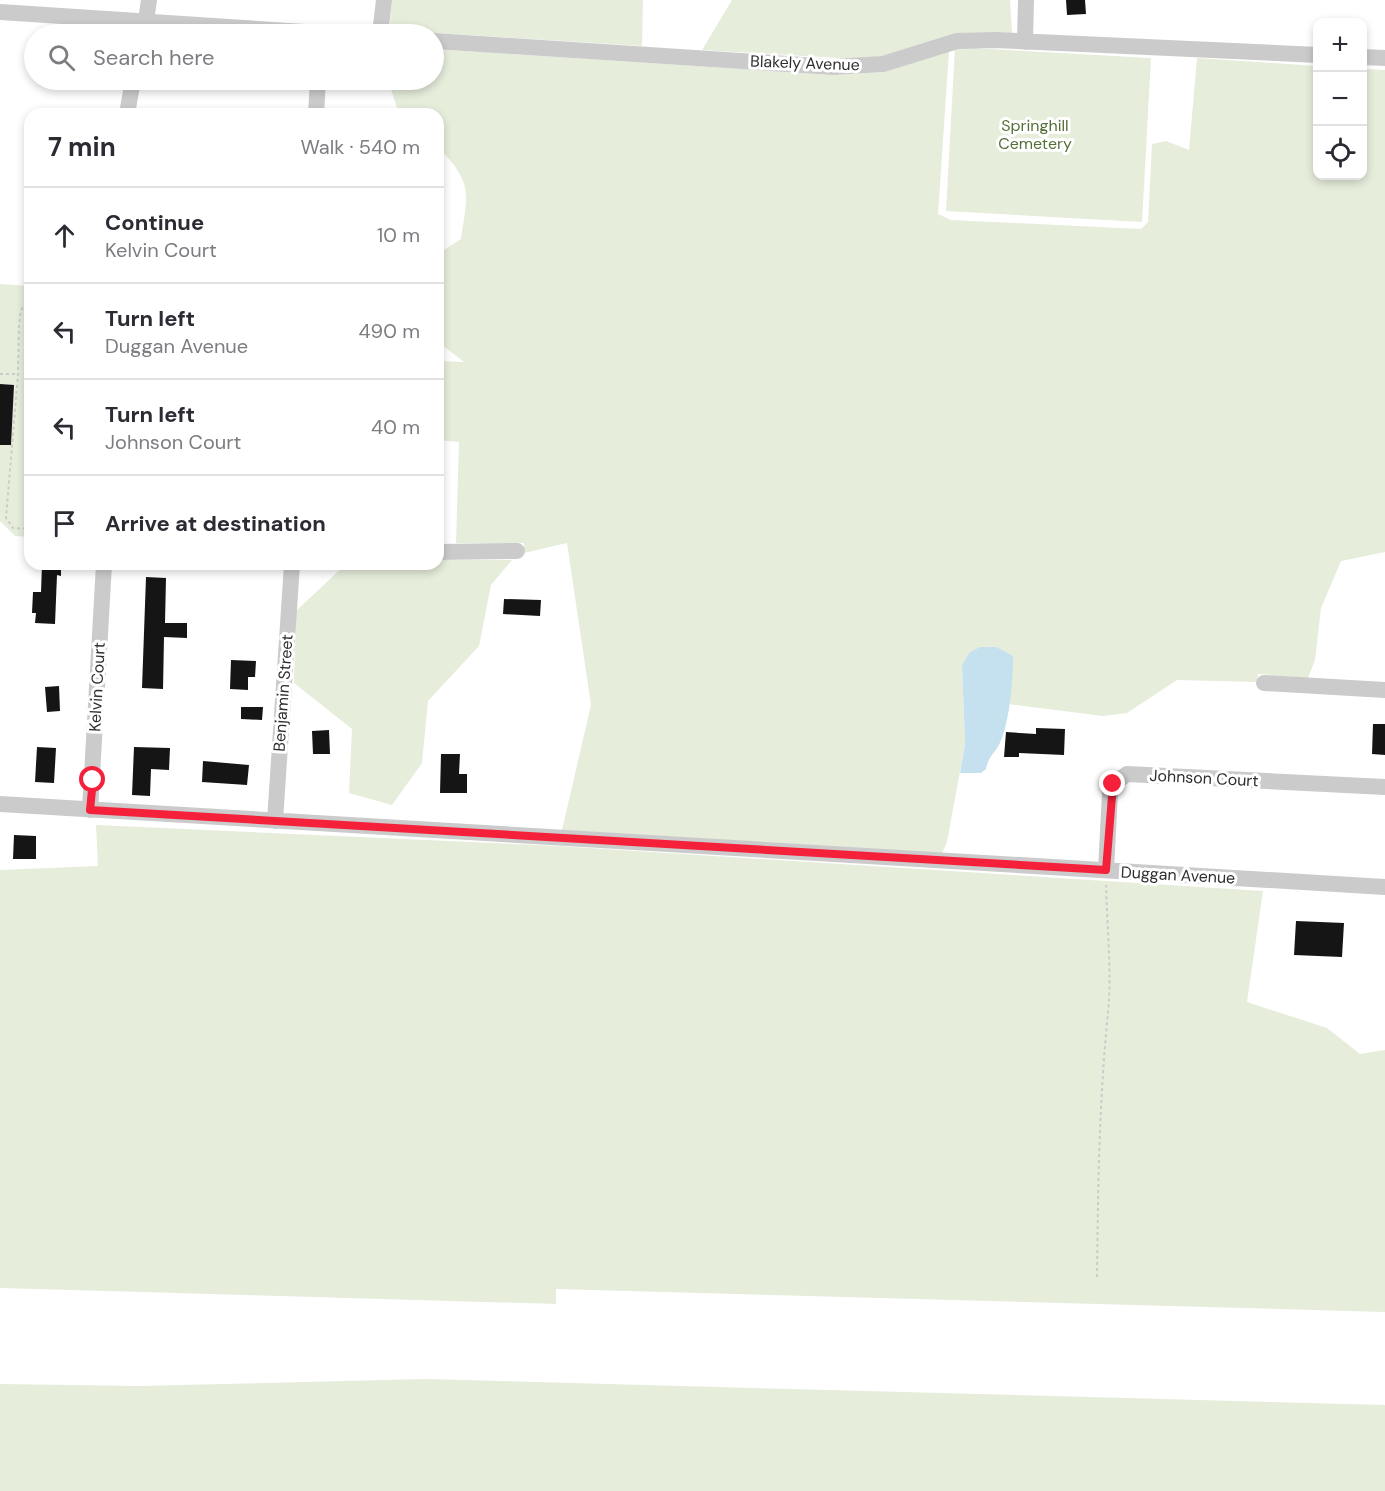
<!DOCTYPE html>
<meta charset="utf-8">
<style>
body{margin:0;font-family:"DM Sans",sans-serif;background:#f2f2f3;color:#2b2b33}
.controls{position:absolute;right:18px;top:18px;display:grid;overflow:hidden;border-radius:12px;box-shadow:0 3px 9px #0003}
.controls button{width:54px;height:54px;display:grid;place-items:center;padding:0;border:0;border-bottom:2px solid #e1e1e2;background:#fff;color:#2b2b33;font:30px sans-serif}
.stop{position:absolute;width:18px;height:18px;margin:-14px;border:4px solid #f5213b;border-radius:50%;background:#fff}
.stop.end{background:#f5213b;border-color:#fff;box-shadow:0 2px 6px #0008}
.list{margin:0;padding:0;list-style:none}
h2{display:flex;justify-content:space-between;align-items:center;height:78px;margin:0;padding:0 24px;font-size:26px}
h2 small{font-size:20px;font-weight:400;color:#7c7c81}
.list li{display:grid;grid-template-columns:39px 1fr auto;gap:18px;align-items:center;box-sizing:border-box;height:96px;padding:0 24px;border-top:2px solid #e1e1e2}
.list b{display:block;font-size:22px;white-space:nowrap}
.list p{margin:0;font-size:20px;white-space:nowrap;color:#7c7c81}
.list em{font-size:20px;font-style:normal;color:#7c7c81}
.icon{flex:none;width:33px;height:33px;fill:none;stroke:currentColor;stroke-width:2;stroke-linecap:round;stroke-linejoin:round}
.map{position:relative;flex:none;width:1385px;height:1491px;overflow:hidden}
.search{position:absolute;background:#fff;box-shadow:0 3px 9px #0003;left:24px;top:24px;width:420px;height:66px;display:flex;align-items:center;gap:15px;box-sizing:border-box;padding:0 21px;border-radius:33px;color:#7c7c81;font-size:22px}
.panel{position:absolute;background:#fff;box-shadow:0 3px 9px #0003;left:24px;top:108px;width:420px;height:462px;border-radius:18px}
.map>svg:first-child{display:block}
</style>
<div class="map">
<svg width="1385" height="1491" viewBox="0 0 1385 1491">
<rect width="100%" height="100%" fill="#fff"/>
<path fill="#e6eddb" d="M 392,0 L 643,0 L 642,46 L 389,30 Z
M 732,0 L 1010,0 L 1012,33 L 956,33 L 882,56 L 855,59 L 702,50 Z
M 955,47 L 1151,58 L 1142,222 L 946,211 Z
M 434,49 L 832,75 L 884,72 L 949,51 L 938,214 L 951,220 L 1141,229 L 1148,222 L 1152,144 L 1166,141 L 1189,150 L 1197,58 L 1317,66 L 1318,176 L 1362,176 L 1363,69 L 1385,70 L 1385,552 L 1341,561 L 1321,608 L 1315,660 L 1308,678 L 1258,674 L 1257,682 L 1177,680 L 1127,713 L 1103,716 L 1009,704 L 1010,698 L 969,653 L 962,665 L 965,744 L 947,842 L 942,853 L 562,830 L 591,705 L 567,543 L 524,553 L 524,543 L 456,543 L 459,442 L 438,440 L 438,361 L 464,362 L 438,342 L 438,254 L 461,239 C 468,192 473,183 438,147 L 438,114 L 399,114 L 388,80 L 434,80 Z
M 0,284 L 30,286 L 30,537 L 15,536 L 0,521 Z
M 438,560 L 512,560 L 491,585 L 479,646 L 428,701 L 422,763 L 392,805 L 349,793 L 352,729 L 294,683 L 296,611 L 346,564 L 438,564 Z
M 96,825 L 558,846 L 1263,891 L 1247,1002 L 1327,1028 L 1360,1054 L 1385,1050 L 1385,1312 L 556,1289 L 556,1304 L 0,1288 L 0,870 L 98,866 Z
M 425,1379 L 1385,1405 L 1385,1491 L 0,1491 L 0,1384 L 139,1386 Z"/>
<path fill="#c5e1ef" d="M 980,647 L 996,647 L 1013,656 C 1013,681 1010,722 999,745 C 994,754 988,757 986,769 L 981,773 L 960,773 L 965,744 L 962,665 L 969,653 Z"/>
<path fill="#151515" d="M 1066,0 L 1085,0 L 1086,14 L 1067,15 Z
M 0,384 L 14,385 L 11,445 L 0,445 Z
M 42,564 L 61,564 L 61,576 L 57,575 L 55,624 L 35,623 L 36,613 L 32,613 L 33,592 L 41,592 Z
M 146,577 L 166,578 L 165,623 L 187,623 L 187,638 L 164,637 L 163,689 L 142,688 Z
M 504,599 L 541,600 L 540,616 L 503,614 Z
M 231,660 L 256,661 L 255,677 L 248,677 L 248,690 L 230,689 Z
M 59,686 L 60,711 L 47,712 L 45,687 Z
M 241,707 L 263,707 L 262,720 L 241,719 Z
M 1373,724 L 1385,724 L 1385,755 L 1372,754 Z
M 1036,728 L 1065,729 L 1064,755 L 1019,753 L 1019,757 L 1004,757 L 1006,732 L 1036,734 Z
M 329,730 L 330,754 L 313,754 L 312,731 Z
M 37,747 L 56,748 L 54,783 L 35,782 Z
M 134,747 L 170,748 L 169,770 L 151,769 L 150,796 L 132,795 Z
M 441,754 L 460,754 L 459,774 L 467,774 L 467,793 L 440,793 Z
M 203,761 L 249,765 L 247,785 L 202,782 Z
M 14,835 L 36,836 L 36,859 L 13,859 Z
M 1296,921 L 1344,923 L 1342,957 L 1294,955 Z"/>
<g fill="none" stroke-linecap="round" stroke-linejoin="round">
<path stroke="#cbcbcb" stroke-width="2" stroke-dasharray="3 3" stroke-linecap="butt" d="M 30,298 L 21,310 L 19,325 L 18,374 L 6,518 L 13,528 L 30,529
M 0,374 L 18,374
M 1097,1277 C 1098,1189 1099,1101 1108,1013 C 1112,972 1107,927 1106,885"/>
<path stroke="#cbcbcb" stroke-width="16" d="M 0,12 L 335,34
M 144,34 L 149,0
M 380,34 L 384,0
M 434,41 L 833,67 L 883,64 L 957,41 L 995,40 L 1318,55
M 1025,42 L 1026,0
M 1362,57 L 1385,58
M 127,114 L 133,80
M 316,114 L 318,80
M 438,552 L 517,551
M 1264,683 L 1385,690
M 0,804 L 1385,887
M 90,810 L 104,564
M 275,821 L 292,564
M 1106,870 L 1110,793 L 1113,784 L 1127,774 L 1385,787"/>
</g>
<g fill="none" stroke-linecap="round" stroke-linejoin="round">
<path stroke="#f5213b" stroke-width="8" d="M 93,780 L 90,810 L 1106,870 L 1113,784"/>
</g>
<g text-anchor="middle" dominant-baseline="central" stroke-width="6" stroke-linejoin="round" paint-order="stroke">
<g font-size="16" fill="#2e2e2e" stroke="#fff">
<text transform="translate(805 63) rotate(2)">Blakely Avenue</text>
<text transform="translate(97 687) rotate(-87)">Kelvin Court</text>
<text transform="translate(283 693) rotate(-86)">Benjamin Street</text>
<text transform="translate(1204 778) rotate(3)">Johnson Court</text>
<text transform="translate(1178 875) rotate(3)">Duggan Avenue</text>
</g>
<g font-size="16" fill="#546e38" stroke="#fff">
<text x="1035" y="125">Springhill<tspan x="1035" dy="18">Cemetery</tspan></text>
</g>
</g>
</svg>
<div class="controls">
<button>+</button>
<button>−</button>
<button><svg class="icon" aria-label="locate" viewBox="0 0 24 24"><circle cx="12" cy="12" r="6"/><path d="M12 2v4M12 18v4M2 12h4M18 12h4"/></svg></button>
</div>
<div class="stop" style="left:93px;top:780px"></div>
<div class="stop end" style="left:1113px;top:784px"></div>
<div class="search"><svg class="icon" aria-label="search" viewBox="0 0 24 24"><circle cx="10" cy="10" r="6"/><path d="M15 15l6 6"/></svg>Search here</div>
<section class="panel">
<h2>7 min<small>Walk · 540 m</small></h2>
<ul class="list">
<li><svg class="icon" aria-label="ahead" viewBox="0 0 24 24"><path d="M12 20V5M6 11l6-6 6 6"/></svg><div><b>Continue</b><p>Kelvin Court</p></div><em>10 m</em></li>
<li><svg class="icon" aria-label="left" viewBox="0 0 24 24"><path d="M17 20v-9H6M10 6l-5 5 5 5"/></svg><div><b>Turn left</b><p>Duggan Avenue</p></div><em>490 m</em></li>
<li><svg class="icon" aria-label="left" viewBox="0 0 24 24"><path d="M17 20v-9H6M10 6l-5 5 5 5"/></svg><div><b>Turn left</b><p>Johnson Court</p></div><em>40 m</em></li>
<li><svg class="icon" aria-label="arrive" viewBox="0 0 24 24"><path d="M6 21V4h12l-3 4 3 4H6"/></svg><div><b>Arrive at destination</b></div></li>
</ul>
</section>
</div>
